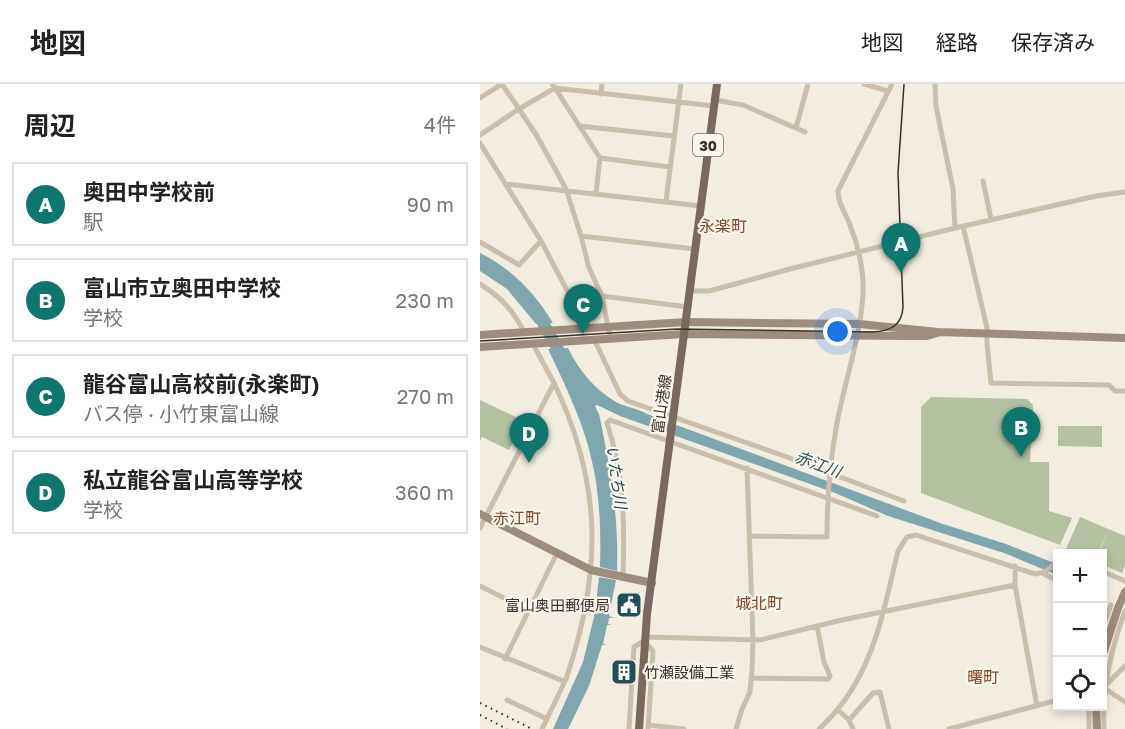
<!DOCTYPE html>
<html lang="ja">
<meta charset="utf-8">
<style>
body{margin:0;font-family:"Golos Text","Noto Sans JP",sans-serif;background:#f2f2f2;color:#222}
.controls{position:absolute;right:18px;bottom:18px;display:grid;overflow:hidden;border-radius:0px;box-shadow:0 3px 9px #0003}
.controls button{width:54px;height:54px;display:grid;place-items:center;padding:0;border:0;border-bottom:2px solid #e0e0e0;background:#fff;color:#222;font:30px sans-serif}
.you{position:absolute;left:358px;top:248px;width:21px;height:21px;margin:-15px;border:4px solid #fff;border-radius:50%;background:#1a73e8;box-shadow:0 0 0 9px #1a73e833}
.badge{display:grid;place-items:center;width:39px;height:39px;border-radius:50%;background:#0f766e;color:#fff;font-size:20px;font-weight:700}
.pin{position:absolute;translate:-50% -50px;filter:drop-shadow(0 2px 3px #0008)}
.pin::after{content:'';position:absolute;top:32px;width:21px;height:18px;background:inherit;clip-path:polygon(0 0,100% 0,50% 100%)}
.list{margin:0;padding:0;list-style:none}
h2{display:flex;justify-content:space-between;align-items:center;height:78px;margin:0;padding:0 24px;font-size:26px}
h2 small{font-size:20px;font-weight:400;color:#767676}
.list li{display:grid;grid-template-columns:39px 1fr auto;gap:18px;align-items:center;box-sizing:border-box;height:84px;margin:0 12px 12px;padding:0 12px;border:2px solid #e0e0e0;border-radius:0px}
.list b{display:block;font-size:22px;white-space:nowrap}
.list p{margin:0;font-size:20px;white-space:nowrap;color:#767676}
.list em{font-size:20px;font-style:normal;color:#767676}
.icon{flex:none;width:33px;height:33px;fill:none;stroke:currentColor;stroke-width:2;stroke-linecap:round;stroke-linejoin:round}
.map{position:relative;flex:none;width:645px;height:645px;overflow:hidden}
header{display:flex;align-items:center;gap:36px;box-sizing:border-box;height:84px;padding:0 30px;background:#fff;border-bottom:2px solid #e0e0e0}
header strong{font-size:28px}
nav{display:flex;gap:33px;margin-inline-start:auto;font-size:21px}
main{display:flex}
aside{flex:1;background:#fff}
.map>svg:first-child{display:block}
</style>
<header>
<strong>地図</strong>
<nav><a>地図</a><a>経路</a><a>保存済み</a></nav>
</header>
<main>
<aside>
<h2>周辺<small>4件</small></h2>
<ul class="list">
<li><span class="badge">A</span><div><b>奥田中学校前</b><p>駅</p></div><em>90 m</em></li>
<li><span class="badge">B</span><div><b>富山市立奥田中学校</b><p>学校</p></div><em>230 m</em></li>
<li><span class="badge">C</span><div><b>龍谷富山高校前(永楽町)</b><p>バス停 · 小竹東富山線</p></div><em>270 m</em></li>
<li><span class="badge">D</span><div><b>私立龍谷富山高等学校</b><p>学校</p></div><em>360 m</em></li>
</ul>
</aside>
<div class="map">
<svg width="645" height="645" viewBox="0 0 645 645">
<rect width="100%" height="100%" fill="#f2ece1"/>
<path fill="#b3c1a1" d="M 451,313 L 547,315 L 553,321 L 550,378 L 569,378 L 569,427 L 592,434 L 580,461 L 441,409 L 441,323 Z
M 0,316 L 44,337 L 29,366 L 2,353 L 0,357 Z
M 578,342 L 622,342 L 622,363 L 578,362 Z
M 600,433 L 645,452 L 645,481 L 642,489 L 623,481 L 622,470 L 619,469 L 628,448 L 618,469 L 596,469 L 586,465 Z"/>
<path fill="#81a7ae" d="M 0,169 C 32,185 55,209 73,239 L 56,240 L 27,205 L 0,187 Z
M 88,264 C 98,285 115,306 136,318 C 145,323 160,325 167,330 L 463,440 L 526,460 L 577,480 L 577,491 L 524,469 L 408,432 L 355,409 L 140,332 L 117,321 L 115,322 L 119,330 C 130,381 139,433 137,487 L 120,483 C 121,450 120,415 113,382 C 105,341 86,303 68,265 Z
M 119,493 L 136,496 L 129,532 L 134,534 L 129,534 L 128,540 L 132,541 L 127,541 L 123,560 L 127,561 L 122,561 L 109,602 L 88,645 L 73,645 L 103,578 L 115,529 Z"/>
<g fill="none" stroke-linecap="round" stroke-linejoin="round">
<path stroke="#81a7ae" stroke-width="12" d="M 57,228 L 85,278"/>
<path stroke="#cabead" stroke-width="5" d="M 72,0 L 75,4 L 234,22
M 384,0 L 408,7
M 455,0 L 456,22 L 473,105 L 475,144
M 121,10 L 122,0
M 0,14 L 22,0
M 235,16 L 263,21 L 325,48
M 99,42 L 194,52
M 316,44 L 328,0
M 0,51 L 39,25 L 22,0
M 0,59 L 61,157 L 107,244
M 120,74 L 190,83
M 503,97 L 511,135
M 26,100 L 221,122
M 116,109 L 120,74 L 75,4 L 39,25 L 57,52 L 86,105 L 101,152 L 109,184 L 122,212 L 130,253
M 186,117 L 201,0
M 483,142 L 507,244 L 507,259 L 511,299 L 629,301 L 635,307 L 645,307
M 101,152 L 215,165
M 0,158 L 39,181 L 61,157
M 0,200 C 20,212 34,227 44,248
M 211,207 L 229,207 L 310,185 L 475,144 L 616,112 L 645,108
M 122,212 L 208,223
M 114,255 L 140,310 L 148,317 L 307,373 L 424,417
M 0,444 L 74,299 L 53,260
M 269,452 L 347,453 C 347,415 350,376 357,339 C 365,295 381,253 383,208 C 384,187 378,161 370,141 C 366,129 358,121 358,107 L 412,0
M 535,482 L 535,501 L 557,622
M 622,487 L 645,497
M 562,489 L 578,497
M 143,493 C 145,441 144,389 127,339 L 130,336 L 397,432
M 0,502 L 48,526
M 622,545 L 631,521
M 165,553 L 280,556 L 362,536 L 535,501
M 0,563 L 83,597 L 86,595 C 122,489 123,401 74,299
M 25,575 L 77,469
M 271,594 L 348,595 L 350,592 L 344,578 L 337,542
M 625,602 L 645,582
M 623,607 L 627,606 L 645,618
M 27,616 L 67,635
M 358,626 L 369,636 L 373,645
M 369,636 L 393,609 L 400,608 L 409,645
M 168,641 L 204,645
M 62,645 L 86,595
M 149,645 L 154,563 L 164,557 L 173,567 L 168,645
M 256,645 L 262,625 L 270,608 L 272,586 L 273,556 L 267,384
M 339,645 C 392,597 402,533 418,467 L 427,453 L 436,451 L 445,454 L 555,490 L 565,488 L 578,477
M 469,645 L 578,616
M 609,645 L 609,622
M 624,645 C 622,603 631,566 645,527"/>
<path stroke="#9e8d7e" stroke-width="8" d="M 0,251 L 206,238 L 379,240 L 458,248 L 645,254
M 0,263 L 204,250 L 427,252 L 447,252 L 457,249
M 0,430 L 111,486 L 172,499
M 622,573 L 638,524 L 645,508
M 616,622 L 617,645"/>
<path stroke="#7a6a5d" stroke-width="8" d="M 159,645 L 167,530 L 237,0"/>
<path stroke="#39312b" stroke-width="1.5" d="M 0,257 L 197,245 L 393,248 C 410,247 422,242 423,223 L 418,89 L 424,0"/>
<path stroke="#39312b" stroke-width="2" stroke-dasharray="1.5 4.5" stroke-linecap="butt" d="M 0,619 L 52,645
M 0,631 L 27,645"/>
</g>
<defs>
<g id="civic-square" transform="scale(1.35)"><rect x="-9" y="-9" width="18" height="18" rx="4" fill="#234f58" stroke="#faf5ed"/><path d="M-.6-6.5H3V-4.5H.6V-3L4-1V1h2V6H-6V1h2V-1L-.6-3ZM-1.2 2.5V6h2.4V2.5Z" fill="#fff"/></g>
<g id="building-square" transform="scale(1.35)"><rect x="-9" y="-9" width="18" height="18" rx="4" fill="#234f58" stroke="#faf5ed"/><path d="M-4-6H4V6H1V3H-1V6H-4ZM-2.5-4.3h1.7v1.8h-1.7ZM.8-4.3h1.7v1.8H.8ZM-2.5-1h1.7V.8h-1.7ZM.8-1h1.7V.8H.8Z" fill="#fff"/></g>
</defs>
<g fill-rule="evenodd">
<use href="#civic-square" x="149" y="521"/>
<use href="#building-square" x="144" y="588"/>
</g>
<g text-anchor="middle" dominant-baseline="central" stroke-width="4.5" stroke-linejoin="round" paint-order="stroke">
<rect fill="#faf5ed" stroke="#736c65" stroke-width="1.5" x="213" y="50" width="30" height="22" rx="4.5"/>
<g font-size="14" font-weight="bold" fill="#39312b">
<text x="228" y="61">30</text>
</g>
<g font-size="15" fill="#39312b" stroke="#faf5ed">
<text transform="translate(181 320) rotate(-82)">富山港線</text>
</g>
<g font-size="15" fill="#39312b" stroke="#faf5ed" text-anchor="end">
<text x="130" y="521">富山奥田郵便局</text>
<text x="164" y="588" text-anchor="start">竹瀬設備工業</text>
</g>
<g font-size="16" fill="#834829" stroke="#faf5ed">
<text x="243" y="142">永楽町</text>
<text x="37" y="434">赤江町</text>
<text x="279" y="519">城北町</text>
<text x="503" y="593">曙町</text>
</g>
<g font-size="16" font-style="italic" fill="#234f58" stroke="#faf5ed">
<text transform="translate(338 380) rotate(20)">赤江川</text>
<text transform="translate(137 393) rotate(82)">いたち川</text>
</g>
</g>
</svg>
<div class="controls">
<button>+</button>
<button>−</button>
<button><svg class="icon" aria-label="locate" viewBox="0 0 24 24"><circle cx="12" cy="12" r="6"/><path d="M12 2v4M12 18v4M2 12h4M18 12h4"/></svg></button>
</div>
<div class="you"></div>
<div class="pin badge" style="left:421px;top:189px">A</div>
<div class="pin badge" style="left:541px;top:373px">B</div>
<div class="pin badge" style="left:103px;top:250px">C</div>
<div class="pin badge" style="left:49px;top:379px">D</div>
</div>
</main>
